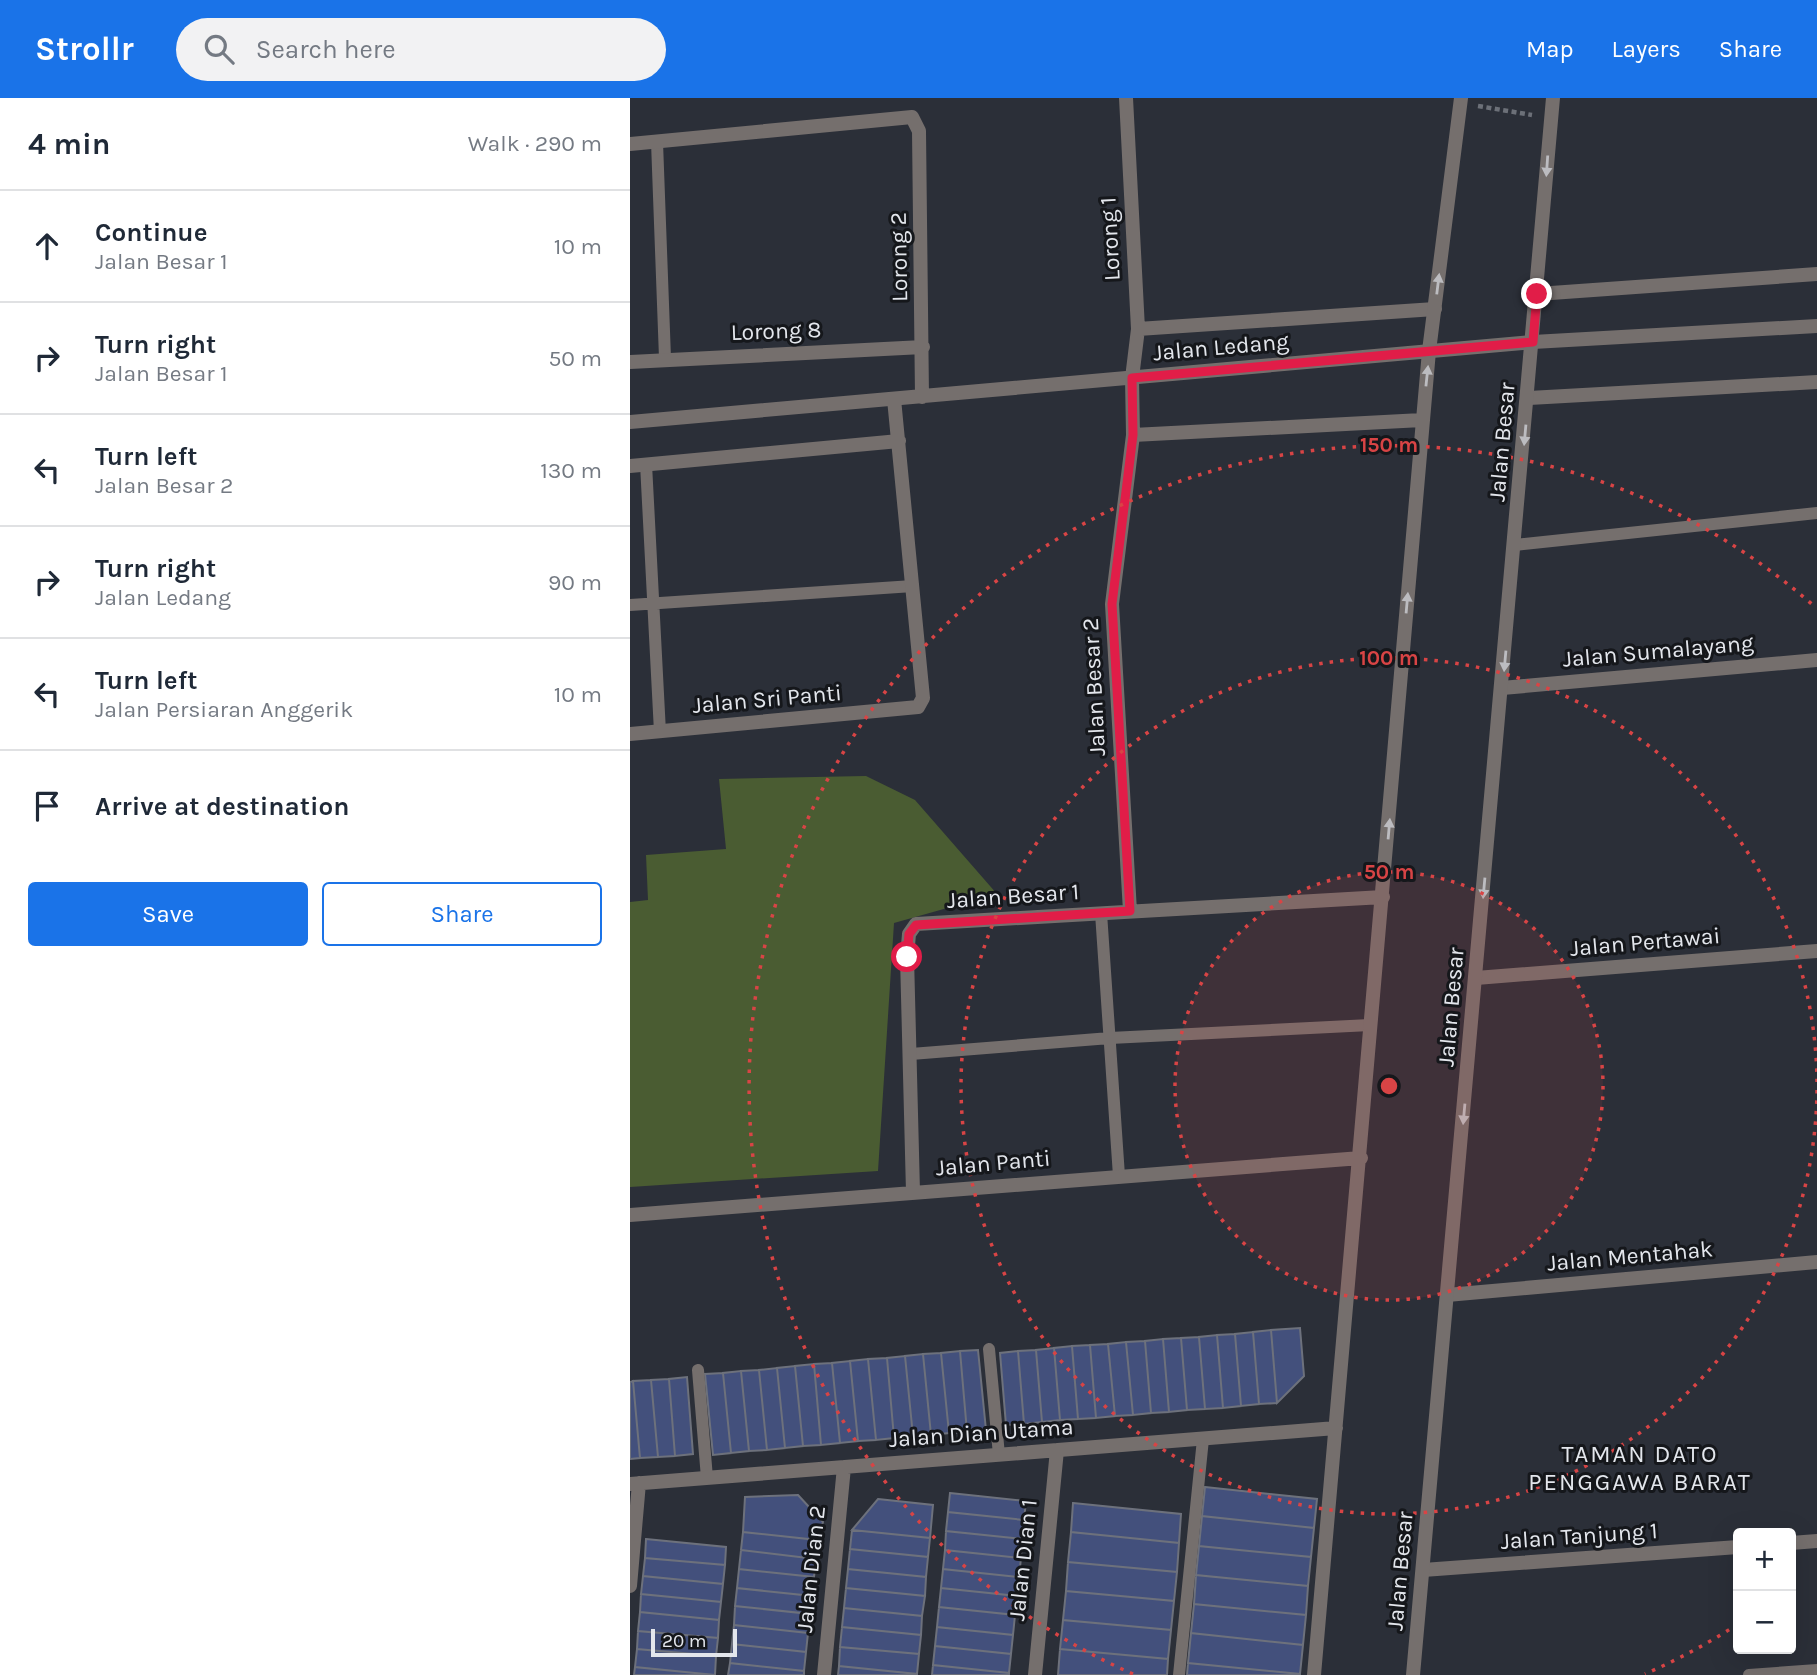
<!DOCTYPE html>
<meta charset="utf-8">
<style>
body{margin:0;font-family:Karla,sans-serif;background:#f2f2f3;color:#1f2937}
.controls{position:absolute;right:21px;bottom:21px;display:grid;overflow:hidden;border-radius:7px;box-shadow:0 7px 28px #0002}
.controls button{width:63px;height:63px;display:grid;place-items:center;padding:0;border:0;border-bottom:2px solid #e0e1e3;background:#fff;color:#1f2937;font:35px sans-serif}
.scale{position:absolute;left:21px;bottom:18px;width:86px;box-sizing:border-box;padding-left:7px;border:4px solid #e3e6ec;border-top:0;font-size:19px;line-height:24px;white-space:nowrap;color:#e3e6ec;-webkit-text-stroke:5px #15171b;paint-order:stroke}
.stop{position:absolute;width:21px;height:21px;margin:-16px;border:5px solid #e11d48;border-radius:50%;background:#fff}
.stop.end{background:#e11d48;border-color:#fff;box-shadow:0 2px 7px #0008}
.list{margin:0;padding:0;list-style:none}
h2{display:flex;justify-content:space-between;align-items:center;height:91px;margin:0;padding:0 28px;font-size:30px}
h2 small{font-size:23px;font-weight:400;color:#747a83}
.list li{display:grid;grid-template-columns:46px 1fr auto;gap:21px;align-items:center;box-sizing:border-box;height:112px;padding:0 28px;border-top:2px solid #e0e1e3}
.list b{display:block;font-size:26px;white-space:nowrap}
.list p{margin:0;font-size:23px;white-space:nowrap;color:#747a83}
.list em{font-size:23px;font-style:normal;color:#747a83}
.actions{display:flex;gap:14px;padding:21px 28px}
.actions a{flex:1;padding:16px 0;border:2px solid #1a73e8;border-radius:7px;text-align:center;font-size:24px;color:#1a73e8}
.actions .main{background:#1a73e8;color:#fff}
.icon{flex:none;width:38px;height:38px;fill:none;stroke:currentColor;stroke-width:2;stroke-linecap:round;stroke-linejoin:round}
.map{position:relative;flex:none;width:1187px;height:1577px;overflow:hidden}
header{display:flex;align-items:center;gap:42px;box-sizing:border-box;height:98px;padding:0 35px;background:#1a73e8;color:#fff}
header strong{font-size:33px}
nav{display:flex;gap:38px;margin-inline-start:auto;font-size:24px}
.search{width:490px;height:63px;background:#f2f2f3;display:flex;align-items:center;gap:18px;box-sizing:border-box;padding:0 24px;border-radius:38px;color:#747a83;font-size:26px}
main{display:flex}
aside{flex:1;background:#fff}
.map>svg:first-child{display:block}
</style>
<header>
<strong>Strollr</strong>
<div class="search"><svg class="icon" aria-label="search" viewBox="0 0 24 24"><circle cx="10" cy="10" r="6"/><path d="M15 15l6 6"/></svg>Search here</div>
<nav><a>Map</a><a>Layers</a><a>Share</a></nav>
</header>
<main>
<aside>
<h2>4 min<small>Walk · 290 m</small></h2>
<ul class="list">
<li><svg class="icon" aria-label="ahead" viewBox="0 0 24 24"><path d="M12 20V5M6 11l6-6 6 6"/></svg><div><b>Continue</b><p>Jalan Besar 1</p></div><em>10 m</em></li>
<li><svg class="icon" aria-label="right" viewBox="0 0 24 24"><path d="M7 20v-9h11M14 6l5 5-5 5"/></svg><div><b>Turn right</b><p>Jalan Besar 1</p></div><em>50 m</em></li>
<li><svg class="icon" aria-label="left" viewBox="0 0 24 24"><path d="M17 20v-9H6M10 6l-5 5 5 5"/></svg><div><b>Turn left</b><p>Jalan Besar 2</p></div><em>130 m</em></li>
<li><svg class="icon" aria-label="right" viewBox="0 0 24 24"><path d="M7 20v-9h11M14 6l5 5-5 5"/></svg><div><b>Turn right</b><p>Jalan Ledang</p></div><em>90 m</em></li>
<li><svg class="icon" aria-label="left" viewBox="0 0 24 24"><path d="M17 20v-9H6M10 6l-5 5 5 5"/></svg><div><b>Turn left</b><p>Jalan Persiaran Anggerik</p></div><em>10 m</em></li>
<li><svg class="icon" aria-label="arrive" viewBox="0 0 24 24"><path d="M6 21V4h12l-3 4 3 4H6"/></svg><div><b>Arrive at destination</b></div></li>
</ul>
<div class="actions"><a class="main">Save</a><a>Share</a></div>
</aside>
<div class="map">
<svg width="1187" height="1577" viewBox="0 0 1187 1577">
<rect width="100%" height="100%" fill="#2b2f38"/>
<path fill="#4a5c32" d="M 236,678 L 285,702 L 367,796 L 264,825 L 248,1073 L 0,1089 L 0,804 L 18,802 L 16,757 L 96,751 L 89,681 Z"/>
<path fill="#43507c" stroke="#6d717c" stroke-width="2" d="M 670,1230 L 674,1278 L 647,1305 L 641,1232 Z
M 641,1232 L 647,1305 L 629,1306 L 623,1234 Z
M 623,1234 L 629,1306 L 611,1308 L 605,1236 Z
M 605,1236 L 611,1308 L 593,1310 L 587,1237 Z
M 587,1237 L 593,1310 L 575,1311 L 569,1239 Z
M 569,1239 L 575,1311 L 557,1312 L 551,1240 Z
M 551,1240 L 557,1312 L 539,1314 L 533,1241 Z
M 533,1241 L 539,1314 L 521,1315 L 515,1243 Z
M 515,1243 L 521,1315 L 503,1317 L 496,1244 Z
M 496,1244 L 503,1317 L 485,1318 L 478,1246 Z
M 478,1246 L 485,1318 L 466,1320 L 460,1247 Z
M 460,1247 L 466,1320 L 448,1321 L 442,1248 Z
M 442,1248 L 448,1321 L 430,1322 L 424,1250 Z
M 424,1250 L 430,1322 L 412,1324 L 406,1252 Z
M 348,1252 L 356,1332 L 337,1334 L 330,1253 Z
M 406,1252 L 412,1324 L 394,1326 L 388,1253 Z
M 330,1253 L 337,1334 L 319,1335 L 311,1255 Z
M 388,1253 L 394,1326 L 376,1327 L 370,1255 Z
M 311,1255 L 319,1335 L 301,1337 L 293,1256 Z
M 293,1256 L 301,1337 L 283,1338 L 275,1258 Z
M 275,1258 L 283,1338 L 264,1340 L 257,1260 Z
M 257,1260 L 264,1340 L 246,1342 L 238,1261 Z
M 238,1261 L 246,1342 L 228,1343 L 220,1263 Z
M 220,1263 L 228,1343 L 210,1345 L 202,1265 Z
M 202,1265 L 210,1345 L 191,1347 L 184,1266 Z
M 184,1266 L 191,1347 L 173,1348 L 165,1268 Z
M 165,1268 L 173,1348 L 155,1350 L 147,1270 Z
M 147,1270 L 155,1350 L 137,1352 L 129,1272 Z
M 129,1272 L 137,1352 L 119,1353 L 111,1273 Z
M 111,1273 L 119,1353 L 101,1355 L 93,1275 Z
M 93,1275 L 101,1355 L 83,1357 L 75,1276 Z
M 57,1279 L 63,1356 L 45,1358 L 39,1281 Z
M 39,1281 L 45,1358 L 28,1359 L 21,1282 Z
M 21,1282 L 28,1359 L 10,1360 L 3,1283 Z
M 3,1283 L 10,1360 L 0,1361 L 0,1284 Z
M 575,1389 L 687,1401 L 684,1430 L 572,1418 Z
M 320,1395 L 396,1403 L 394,1422 L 318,1414 Z
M 168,1397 L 193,1424 L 187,1442 L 113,1434 L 115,1399 Z
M 248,1401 L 303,1407 L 300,1440 L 222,1432 Z
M 443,1405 L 551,1416 L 549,1445 L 441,1434 Z
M 318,1414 L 394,1422 L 392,1441 L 316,1433 Z
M 572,1418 L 684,1430 L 681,1459 L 569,1448 Z
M 222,1432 L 300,1440 L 298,1459 L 220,1451 Z
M 316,1433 L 392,1441 L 391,1460 L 315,1452 Z
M 113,1434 L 187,1442 L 186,1461 L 111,1452 Z
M 441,1434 L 549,1445 L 547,1474 L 438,1464 Z
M 16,1441 L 96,1449 L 95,1467 L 15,1460 Z
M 569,1448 L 681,1459 L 678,1488 L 566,1477 Z
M 220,1451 L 298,1459 L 296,1479 L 218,1471 Z
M 111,1452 L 186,1461 L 184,1479 L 109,1471 Z
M 315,1452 L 391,1460 L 389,1479 L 313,1471 Z
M 15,1460 L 95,1467 L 93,1486 L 13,1478 Z
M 438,1464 L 547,1474 L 544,1503 L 436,1493 Z
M 109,1471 L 184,1479 L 182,1498 L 107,1490 Z
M 218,1471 L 296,1479 L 295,1498 L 216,1490 Z
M 313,1471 L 389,1479 L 387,1498 L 311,1490 Z
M 566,1477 L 678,1488 L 676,1517 L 564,1506 Z
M 13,1478 L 93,1486 L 91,1504 L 11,1496 Z
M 107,1490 L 182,1498 L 180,1516 L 105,1508 Z
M 216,1490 L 295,1498 L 292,1518 L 214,1510 Z
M 311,1490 L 387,1498 L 385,1517 L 309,1509 Z
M 436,1493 L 544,1503 L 541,1532 L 433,1522 Z
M 11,1496 L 91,1504 L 89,1522 L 10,1514 Z
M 564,1506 L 676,1517 L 673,1547 L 561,1535 Z
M 105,1508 L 180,1516 L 178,1535 L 104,1527 Z
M 309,1509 L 385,1517 L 383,1537 L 307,1529 Z
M 214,1510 L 292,1518 L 291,1537 L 212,1529 Z
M 10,1514 L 89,1522 L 88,1540 L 8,1533 Z
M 433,1522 L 541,1532 L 538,1561 L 430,1551 Z
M 104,1527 L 178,1535 L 176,1554 L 102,1546 Z
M 212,1529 L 291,1537 L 289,1556 L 210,1549 Z
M 307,1529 L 383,1537 L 381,1556 L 305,1548 Z
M 8,1533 L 88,1540 L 86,1558 L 7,1551 Z
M 561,1535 L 673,1547 L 670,1576 L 558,1565 Z
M 102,1546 L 176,1554 L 174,1573 L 100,1565 Z
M 305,1548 L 381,1556 L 379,1575 L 303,1567 Z
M 210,1549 L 289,1556 L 287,1576 L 209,1568 Z
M 7,1551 L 86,1558 L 85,1577 L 5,1569 Z
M 430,1551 L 538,1561 L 537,1577 L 428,1577 Z
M 100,1565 L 174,1573 L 174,1577 L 98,1577 Z
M 558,1565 L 670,1576 L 670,1577 L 557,1577 Z
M 303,1567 L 379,1575 L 379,1577 L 302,1577 Z
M 209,1568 L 287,1576 L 287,1577 L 208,1577 Z
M 5,1569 L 85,1577 L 4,1577 Z"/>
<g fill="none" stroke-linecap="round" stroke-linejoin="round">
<path stroke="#6c7078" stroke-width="4.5" stroke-dasharray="5 3.5" stroke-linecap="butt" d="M 848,8 L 902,17"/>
<path stroke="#756f6d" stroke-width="12" d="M 27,44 L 35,260
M 16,366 L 30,634
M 885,447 L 1187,415
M 0,507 L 283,488
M 471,815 L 489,1078
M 281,956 L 480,940 L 740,927
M 359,1251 L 369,1357
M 68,1272 L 77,1380
M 549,1577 L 573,1341
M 1119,1577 L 1187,1572"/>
<path stroke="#756f6d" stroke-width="14" d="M 496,0 L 508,231 L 502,280 L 503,337 L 482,506 L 500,813
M 0,46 L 282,19 L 289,33 L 292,299
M 907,196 L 1187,176
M 508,231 L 805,211
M 0,264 L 293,249
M 899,300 L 1187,284
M 0,324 L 903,244 L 1187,228
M 503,337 L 792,322
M 0,368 L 269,343
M 872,590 L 1187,562
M 0,636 L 288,609 L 293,600 L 264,301
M 846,880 L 1187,853
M 283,1094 L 277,859 L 279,836 L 286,826 L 753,799
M 0,1117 L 731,1060
M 817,1197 L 1187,1164
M 0,1386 L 706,1330
M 1161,1445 L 1187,1443
M 793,1472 L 1108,1449
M 0,1488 L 9,1385
M 194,1577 L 214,1369
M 405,1577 L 427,1352
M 684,1577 L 799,253"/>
<path stroke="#756f6d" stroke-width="14" d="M 799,253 L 831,0
M 783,1577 L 923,0"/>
</g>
<defs><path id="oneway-solid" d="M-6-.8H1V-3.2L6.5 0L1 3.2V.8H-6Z" transform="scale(1.75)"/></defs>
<g fill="#bcbcc0">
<use href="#oneway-solid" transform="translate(917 68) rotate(94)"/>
<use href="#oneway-solid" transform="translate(808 186) rotate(-83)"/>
<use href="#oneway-solid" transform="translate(797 278) rotate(-84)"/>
<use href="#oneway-solid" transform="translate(895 337) rotate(95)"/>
<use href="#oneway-solid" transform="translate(777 505) rotate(-85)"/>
<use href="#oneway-solid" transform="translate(875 563) rotate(95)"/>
<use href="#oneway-solid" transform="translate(759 731) rotate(-85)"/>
<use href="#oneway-solid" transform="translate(854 790) rotate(95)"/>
<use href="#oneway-solid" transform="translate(834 1016) rotate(95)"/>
</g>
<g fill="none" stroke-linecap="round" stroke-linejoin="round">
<path stroke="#e11d48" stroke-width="9" d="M 277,859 L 279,836 L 286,827 L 500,813 L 482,506 L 503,337 L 502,280 L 903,244 L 907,196"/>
</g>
<circle cx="759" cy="988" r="214" fill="#d84445" fill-opacity=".12"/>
<g fill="none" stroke="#d84445" stroke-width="3.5" stroke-dasharray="3.5 7">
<circle cx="759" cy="988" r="214"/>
<path d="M1187 992A428 428 0 1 1 1187 984"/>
<path d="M1108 1526A641 641 0 0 1 1015 1576M503 1576A641 641 0 1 1 1184 508"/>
</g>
<g text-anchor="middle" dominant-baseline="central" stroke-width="6" stroke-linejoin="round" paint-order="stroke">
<g font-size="23" fill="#e3e6ec" stroke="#15171b">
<text transform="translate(480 141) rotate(-93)">Lorong 1</text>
<text transform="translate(269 159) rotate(-91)">Lorong 2</text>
<text transform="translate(146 233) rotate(-2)">Lorong 8</text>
<text transform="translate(591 249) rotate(-5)">Jalan Ledang</text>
<text transform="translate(872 344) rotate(-85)">Jalan Besar</text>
<text transform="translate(1028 553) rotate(-5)">Jalan Sumalayang</text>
<text transform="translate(464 589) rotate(-93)">Jalan Besar 2</text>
<text transform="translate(137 601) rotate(-5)">Jalan Sri Panti</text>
<text transform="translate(383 798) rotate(-4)">Jalan Besar 1</text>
<text transform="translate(1015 844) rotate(-5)">Jalan Pertawai</text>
<text transform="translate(821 909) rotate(-85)">Jalan Besar</text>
<text transform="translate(363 1065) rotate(-5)">Jalan Panti</text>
<text transform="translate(1000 1158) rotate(-5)">Jalan Mentahak</text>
<text transform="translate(351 1335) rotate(-4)">Jalan Dian Utama</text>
<text transform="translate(949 1438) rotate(-4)">Jalan Tanjung 1</text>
<text transform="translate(393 1462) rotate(-84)">Jalan Dian 1</text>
<text transform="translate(181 1471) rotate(-84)">Jalan Dian 2</text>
<text transform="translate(770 1473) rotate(-85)">Jalan Besar</text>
</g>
<g font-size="24" letter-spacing="2" fill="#e3e6ec" stroke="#15171b">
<text x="1010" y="1356">TAMAN DATO<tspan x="1010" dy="28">PENGGAWA BARAT</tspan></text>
</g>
</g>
<circle cx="759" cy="988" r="10" fill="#d84445" stroke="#15171b" stroke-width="3.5"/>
<g font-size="21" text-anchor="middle" font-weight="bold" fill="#d84445" stroke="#15171b" stroke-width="6" stroke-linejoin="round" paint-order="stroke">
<text x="759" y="354">150 m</text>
<text x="759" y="567">100 m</text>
<text x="759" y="781">50 m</text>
</g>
</svg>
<div class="controls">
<button>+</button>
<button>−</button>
</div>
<div class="scale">20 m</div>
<div class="stop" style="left:277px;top:859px"></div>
<div class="stop end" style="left:907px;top:196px"></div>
</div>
</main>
